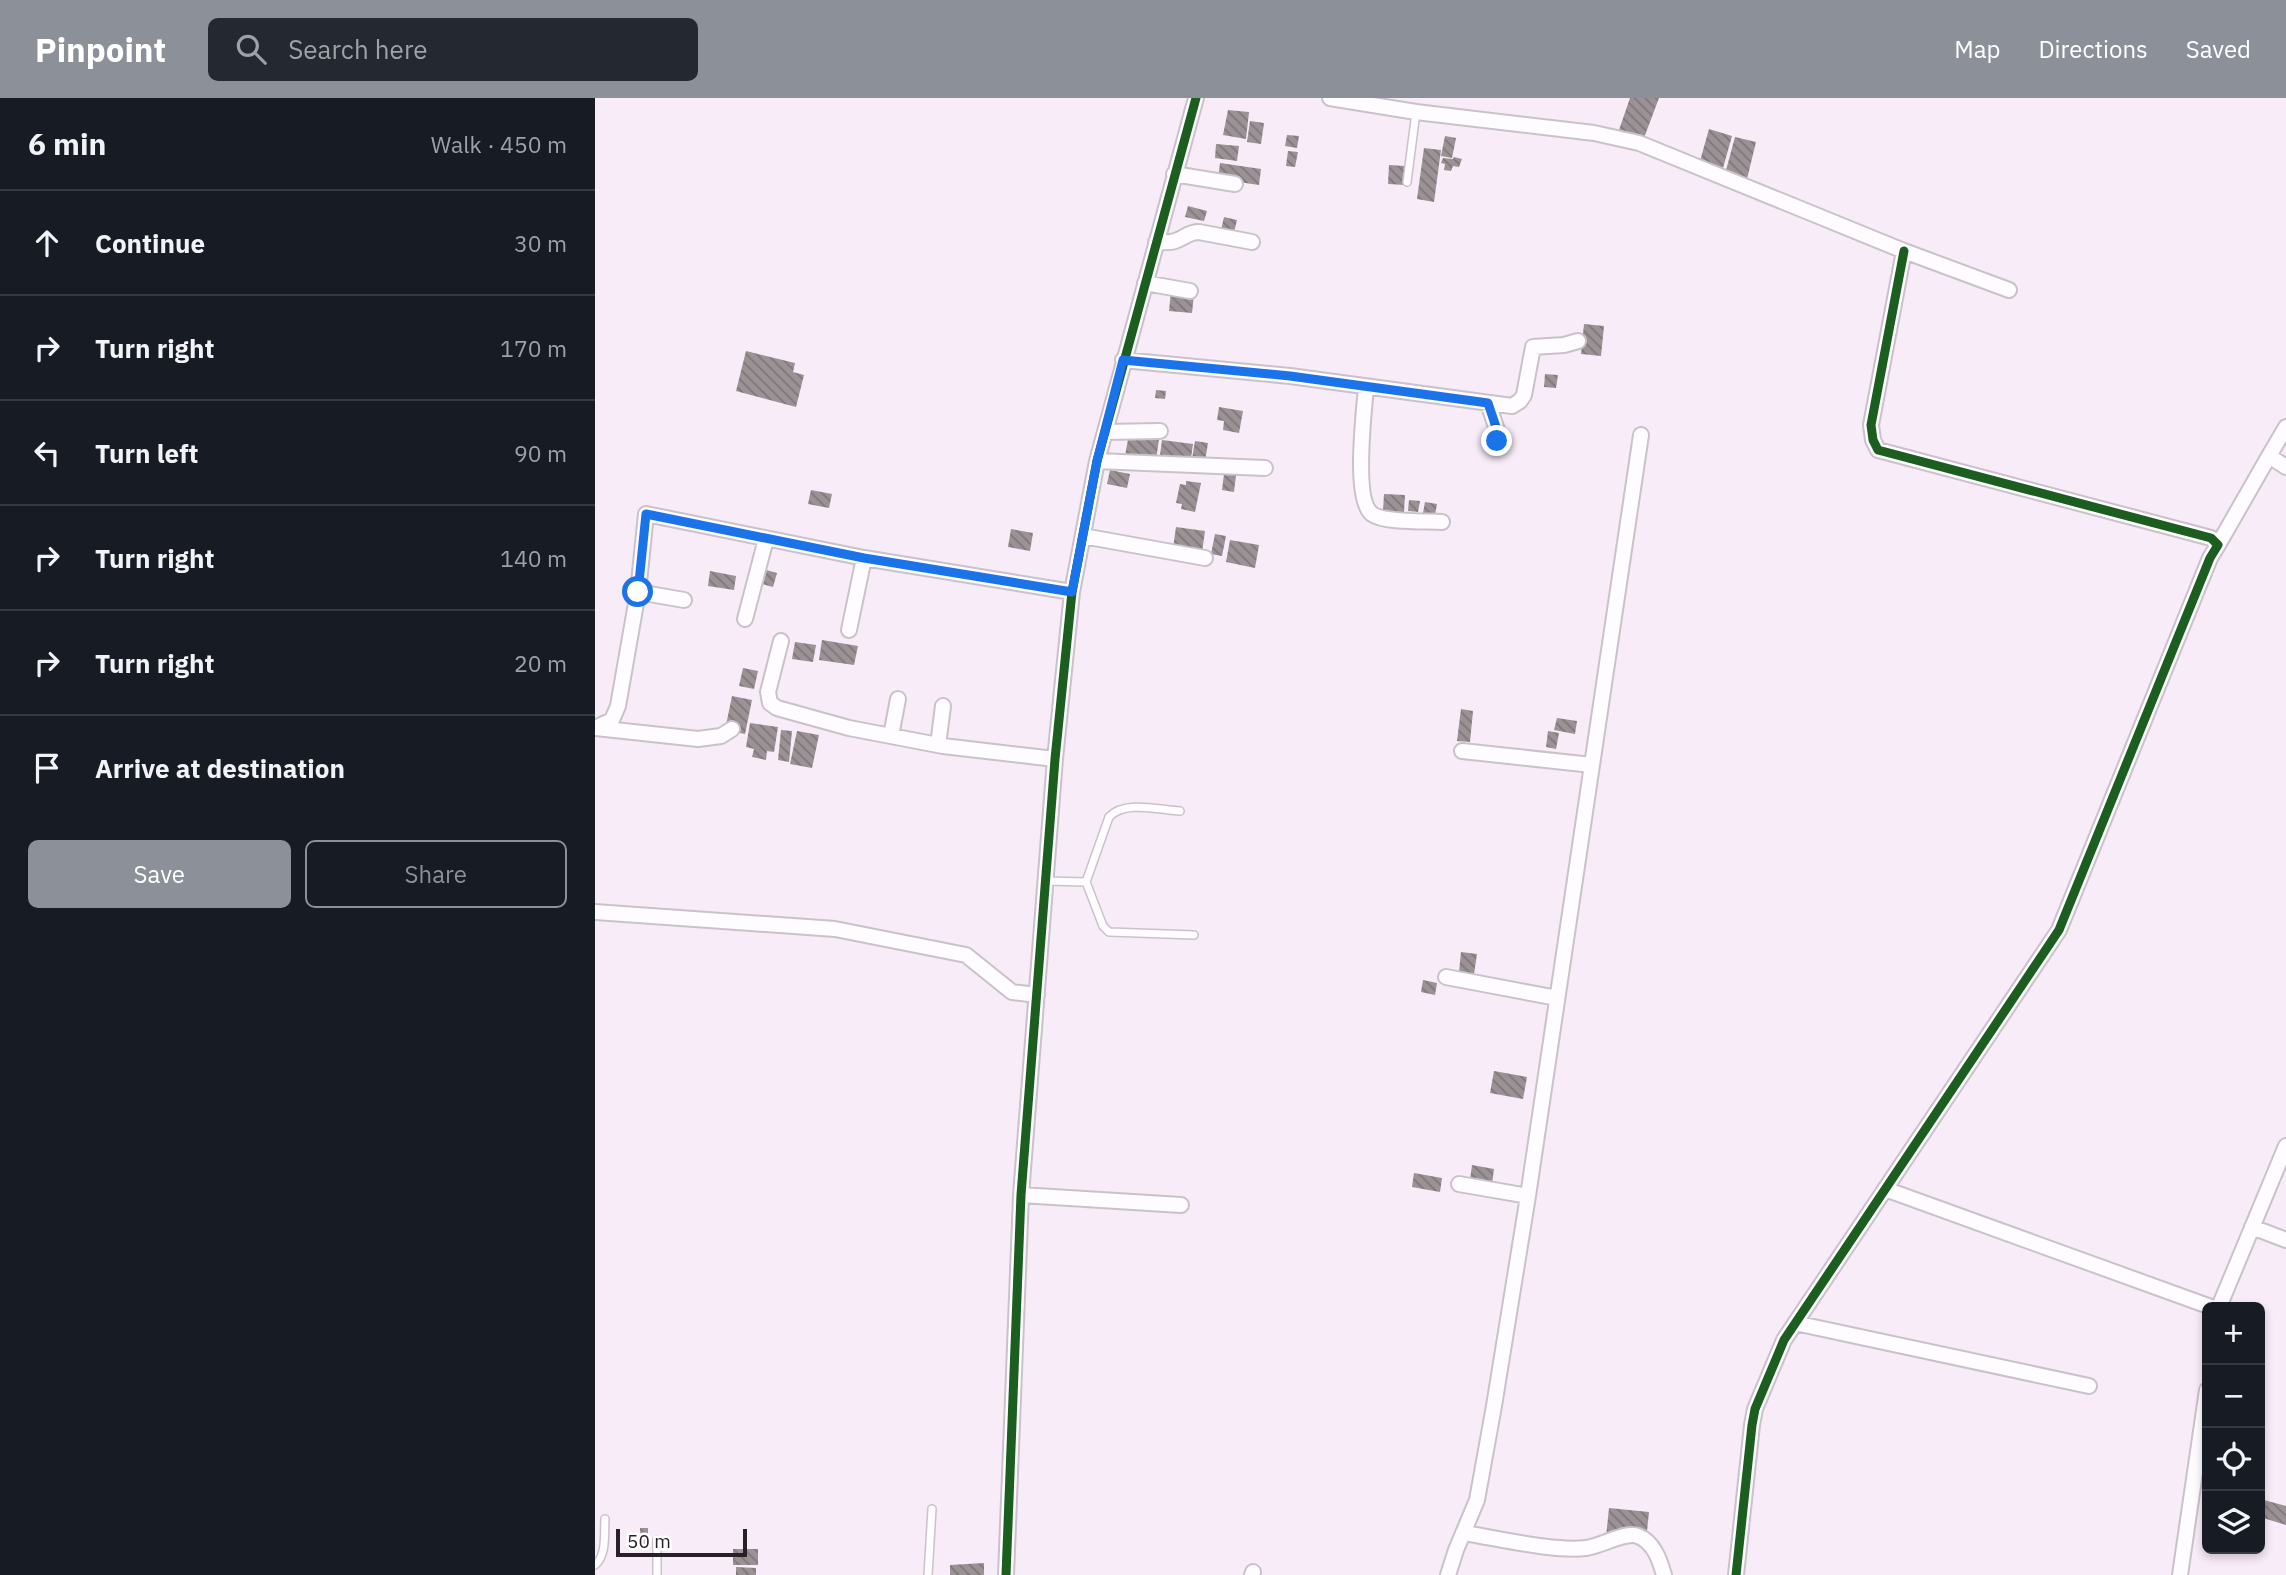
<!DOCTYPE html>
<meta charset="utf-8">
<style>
body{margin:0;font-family:"IBM Plex Sans",sans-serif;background:#242831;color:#f1f3f6}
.controls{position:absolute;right:21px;bottom:21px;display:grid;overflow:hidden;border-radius:10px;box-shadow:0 4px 10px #0003}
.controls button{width:63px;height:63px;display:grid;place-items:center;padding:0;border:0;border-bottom:2px solid #363941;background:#171b24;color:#f1f3f6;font:35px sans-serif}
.scale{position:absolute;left:21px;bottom:18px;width:131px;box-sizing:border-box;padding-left:7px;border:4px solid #292129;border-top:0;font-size:19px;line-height:24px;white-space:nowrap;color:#292129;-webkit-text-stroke:5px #fff;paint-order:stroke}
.stop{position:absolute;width:21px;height:21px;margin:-16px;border:5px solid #1a73e8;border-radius:50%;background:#fff}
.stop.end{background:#1a73e8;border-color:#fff;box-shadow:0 2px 7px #0008}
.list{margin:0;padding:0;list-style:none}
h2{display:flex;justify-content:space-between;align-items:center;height:91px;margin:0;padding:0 28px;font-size:30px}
h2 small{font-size:23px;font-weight:400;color:#9ea1a6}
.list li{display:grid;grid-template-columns:46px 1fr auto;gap:21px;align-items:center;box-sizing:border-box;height:105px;padding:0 28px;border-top:2px solid #363941}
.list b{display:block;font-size:26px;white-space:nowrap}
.list em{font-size:23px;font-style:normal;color:#9ea1a6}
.actions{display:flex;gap:14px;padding:21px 28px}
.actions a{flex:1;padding:16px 0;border:2px solid #8c9099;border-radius:10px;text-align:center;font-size:24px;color:#8c9099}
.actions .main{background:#8c9099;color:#fff}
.icon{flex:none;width:38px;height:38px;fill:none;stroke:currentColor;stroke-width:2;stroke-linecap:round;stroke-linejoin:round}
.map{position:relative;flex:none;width:1691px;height:1477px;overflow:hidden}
header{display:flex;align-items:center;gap:42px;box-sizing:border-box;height:98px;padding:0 35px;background:#8c9099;color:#fff}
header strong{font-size:33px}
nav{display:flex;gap:38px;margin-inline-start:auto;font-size:24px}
.search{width:490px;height:63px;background:#242831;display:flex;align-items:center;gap:18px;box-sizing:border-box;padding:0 24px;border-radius:10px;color:#9ea1a6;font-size:26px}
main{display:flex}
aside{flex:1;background:#171b24}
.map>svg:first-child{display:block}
</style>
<header>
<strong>Pinpoint</strong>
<div class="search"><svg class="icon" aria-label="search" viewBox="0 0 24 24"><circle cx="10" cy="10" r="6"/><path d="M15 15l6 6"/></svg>Search here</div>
<nav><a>Map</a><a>Directions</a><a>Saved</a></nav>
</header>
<main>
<aside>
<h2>6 min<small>Walk · 450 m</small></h2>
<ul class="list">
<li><svg class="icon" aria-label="ahead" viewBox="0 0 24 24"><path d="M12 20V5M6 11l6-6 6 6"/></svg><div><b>Continue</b></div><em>30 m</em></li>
<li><svg class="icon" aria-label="right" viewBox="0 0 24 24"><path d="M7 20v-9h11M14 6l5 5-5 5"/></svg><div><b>Turn right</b></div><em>170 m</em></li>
<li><svg class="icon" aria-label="left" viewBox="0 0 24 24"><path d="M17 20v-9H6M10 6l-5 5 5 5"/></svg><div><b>Turn left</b></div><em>90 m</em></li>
<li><svg class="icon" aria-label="right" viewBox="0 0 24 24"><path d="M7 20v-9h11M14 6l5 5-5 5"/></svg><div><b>Turn right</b></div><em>140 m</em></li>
<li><svg class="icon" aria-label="right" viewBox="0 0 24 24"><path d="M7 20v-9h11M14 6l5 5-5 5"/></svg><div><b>Turn right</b></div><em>20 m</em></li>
<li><svg class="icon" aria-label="arrive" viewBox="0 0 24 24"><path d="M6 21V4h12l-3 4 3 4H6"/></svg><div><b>Arrive at destination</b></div></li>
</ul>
<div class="actions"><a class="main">Save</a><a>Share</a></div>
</aside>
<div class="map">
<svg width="1691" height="1477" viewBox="0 0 1691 1477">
<defs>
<pattern id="building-back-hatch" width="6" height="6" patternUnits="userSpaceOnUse" patternTransform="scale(1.75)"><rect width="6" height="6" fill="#9b9295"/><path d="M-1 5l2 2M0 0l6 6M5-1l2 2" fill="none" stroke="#7e777a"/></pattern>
</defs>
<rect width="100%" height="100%" fill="#f7ecf7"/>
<path fill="url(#building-back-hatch)" d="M 1035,0 L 1064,0 L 1049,40 L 1024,32 Z
M 633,12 L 654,14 L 651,41 L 628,37 Z
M 655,23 L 669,25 L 666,46 L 652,44 Z
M 1114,31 L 1137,38 L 1128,70 L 1105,63 Z
M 692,37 L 704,38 L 702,50 L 690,48 Z
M 850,38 L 861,40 L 857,60 L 846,58 Z
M 1140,39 L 1161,44 L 1152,81 L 1130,76 Z
M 621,46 L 644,48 L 642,63 L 620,60 Z
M 829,50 L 846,52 L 839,104 L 822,101 Z
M 693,53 L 703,54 L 700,69 L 691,68 Z
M 859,59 L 867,61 L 864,69 L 858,68 L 856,73 L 849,72 L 850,66 L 846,65 L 848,60 L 858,61 Z
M 625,65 L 666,71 L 664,87 L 623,81 Z
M 794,67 L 810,68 L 810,87 L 793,86 Z
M 593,108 L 612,113 L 609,123 L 590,119 Z
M 629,119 L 642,122 L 639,134 L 626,132 Z
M 576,193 L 599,196 L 597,215 L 574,213 Z
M 989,226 L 1009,228 L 1006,258 L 986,256 Z
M 151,253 L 200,265 L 198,274 L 209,277 L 201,309 L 141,293 Z
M 950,276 L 963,277 L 961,290 L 949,289 Z
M 561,292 L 571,293 L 570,301 L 560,300 Z
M 624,309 L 648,313 L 644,335 L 628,332 L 629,323 L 622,322 Z
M 534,336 L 564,341 L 561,362 L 530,358 Z
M 567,342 L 598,346 L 596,360 L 565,357 Z
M 600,343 L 613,345 L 610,363 L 597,361 Z
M 515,372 L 535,376 L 532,390 L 512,386 Z
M 629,376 L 641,377 L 639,394 L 627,392 Z
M 591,383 L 606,385 L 600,414 L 586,411 L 587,406 L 581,405 L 585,386 L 591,387 Z
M 216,392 L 237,396 L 234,410 L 213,406 Z
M 789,396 L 810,397 L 809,414 L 788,413 Z
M 814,402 L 825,403 L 823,414 L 813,413 Z
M 830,404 L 842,406 L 840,417 L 828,415 Z
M 581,429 L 610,433 L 607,454 L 578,450 Z
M 416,431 L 438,435 L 435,453 L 413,449 Z
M 620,436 L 631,438 L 627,458 L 616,456 Z
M 635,442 L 664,447 L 660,470 L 631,464 Z
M 171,472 L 182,475 L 178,489 L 167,486 Z
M 115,473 L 141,478 L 139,492 L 113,488 Z
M 227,542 L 263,548 L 259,567 L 224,562 Z
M 200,544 L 221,547 L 218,564 L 197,561 Z
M 148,570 L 163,573 L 159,591 L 144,588 Z
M 137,598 L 157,602 L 150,636 L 130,632 Z
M 866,611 L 878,613 L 875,644 L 862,643 Z
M 962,620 L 982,623 L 980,636 L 959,632 Z
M 155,625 L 183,629 L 179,654 L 172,653 L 171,662 L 157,659 L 159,651 L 151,649 Z
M 186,632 L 197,633 L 194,664 L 183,662 Z
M 202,633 L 224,637 L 217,670 L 195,666 Z
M 953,633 L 964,635 L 961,651 L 951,649 Z
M 866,854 L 882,856 L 879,876 L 864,874 Z
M 828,882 L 842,885 L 840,897 L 826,894 Z
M 899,973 L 932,979 L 928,1001 L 895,995 Z
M 877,1067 L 899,1071 L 897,1086 L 875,1082 Z
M 819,1075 L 847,1080 L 845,1094 L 817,1089 Z
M 1665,1401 L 1691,1408 L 1691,1427 L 1665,1419 Z
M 1014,1410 L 1054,1414 L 1051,1443 L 1011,1439 Z
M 45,1430 L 53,1430 L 53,1449 L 46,1449 Z
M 138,1451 L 163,1451 L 163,1467 L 138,1467 Z
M 389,1465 L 389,1477 L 355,1477 L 355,1467 Z
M 141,1469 L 161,1470 L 161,1477 L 141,1477 Z"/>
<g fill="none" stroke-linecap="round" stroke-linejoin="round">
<g stroke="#cac2ca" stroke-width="10">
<path id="service" d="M 812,84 L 821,14
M 451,783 L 491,784 L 508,828 L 514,834 L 599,837
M 491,784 L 514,719 C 530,702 564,712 585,713
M 0,1467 C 12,1457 9,1436 10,1421
M 62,1477 L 62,1442
M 333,1477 L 337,1411"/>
</g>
<g stroke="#cac2ca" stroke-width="18">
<path id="minor" d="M 735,0 L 821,14 L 999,35 L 1044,45 L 1309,153 L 1414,192
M 579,76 L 640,86
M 561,144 C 567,144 574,145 580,143 C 590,140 593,134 604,134 L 657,144
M 550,185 L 595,193
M 528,262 L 695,278 L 917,308 L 925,303 L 929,297 L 938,249 L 969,247 L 983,243
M 771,289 C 769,314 758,402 777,416 C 789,425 831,423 847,424
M 893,305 L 902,332 L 902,343
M 510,334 L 565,333
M 1674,358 L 1691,329
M 502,363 L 670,370
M 488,438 L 610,460
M 1623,447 L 1674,358 L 1691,369
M 43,494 L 89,502
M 150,521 L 171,441
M 254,532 L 269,460
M 186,543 L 173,594 L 175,605 L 182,610 L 254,630 L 348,648 L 460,661
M 0,630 L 17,622 L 23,608 L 43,494 L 51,416 L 269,460 L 477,494
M 1,630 L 103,641 L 126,638 L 137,631
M 296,638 L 303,601
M 343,647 L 348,608
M 867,653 L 997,667
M 0,814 L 240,831 L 371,857 L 417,894 L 442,897
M 851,879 L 962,900
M 864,1086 L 933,1098
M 1290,1091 L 1616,1209
M 426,1097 L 586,1107
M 1657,1129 L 1691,1142
M 1624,1209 L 1691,1048
M 1200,1225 L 1494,1288
M 868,1435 C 903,1440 958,1454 991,1450 C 1007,1448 1030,1433 1043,1438 C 1059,1444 1065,1463 1069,1477
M 411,1477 L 426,1097 L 460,661 L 477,494 L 502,363 L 601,0
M 657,1477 L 658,1474
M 853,1477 L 861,1452 L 882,1402 L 899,1308 L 933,1098 L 1046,337
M 1141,1477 L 1157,1327 L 1160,1311 L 1189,1242 L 1464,832 L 1615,460 L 1623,447 L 1616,440 L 1283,352 L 1278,342 L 1276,327 L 1309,153
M 1585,1477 L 1612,1292"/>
</g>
<use href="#service" stroke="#fefcfe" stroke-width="7"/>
<use href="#minor" stroke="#fefcfe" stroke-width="14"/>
<g stroke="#fff" stroke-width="13">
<path id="cycleway" d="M 411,1477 L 426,1097 L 460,661 L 477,494 L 502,363 L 601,0
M 1141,1477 L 1157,1327 L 1160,1311 L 1189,1242 L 1464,832 L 1615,460 L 1623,447 L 1616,440 L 1283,352 L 1278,342 L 1276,327 L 1309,153"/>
</g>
<use href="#cycleway" stroke="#1b5e20" stroke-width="9"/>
</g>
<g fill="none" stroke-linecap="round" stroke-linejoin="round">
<path stroke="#1a73e8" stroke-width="9" d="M 43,494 L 51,416 L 269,460 L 477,494 L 502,363 L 528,262 L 695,278 L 893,305 L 902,332 L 902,343"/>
</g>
</svg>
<div class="controls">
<button>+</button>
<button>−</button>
<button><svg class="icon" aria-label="locate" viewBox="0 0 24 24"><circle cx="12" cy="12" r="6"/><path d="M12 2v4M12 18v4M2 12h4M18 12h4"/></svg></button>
<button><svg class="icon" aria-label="layers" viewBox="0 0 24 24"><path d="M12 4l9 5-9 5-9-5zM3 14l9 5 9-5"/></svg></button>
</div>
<div class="scale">50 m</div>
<div class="stop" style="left:43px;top:494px"></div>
<div class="stop end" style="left:902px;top:343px"></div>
</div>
</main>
